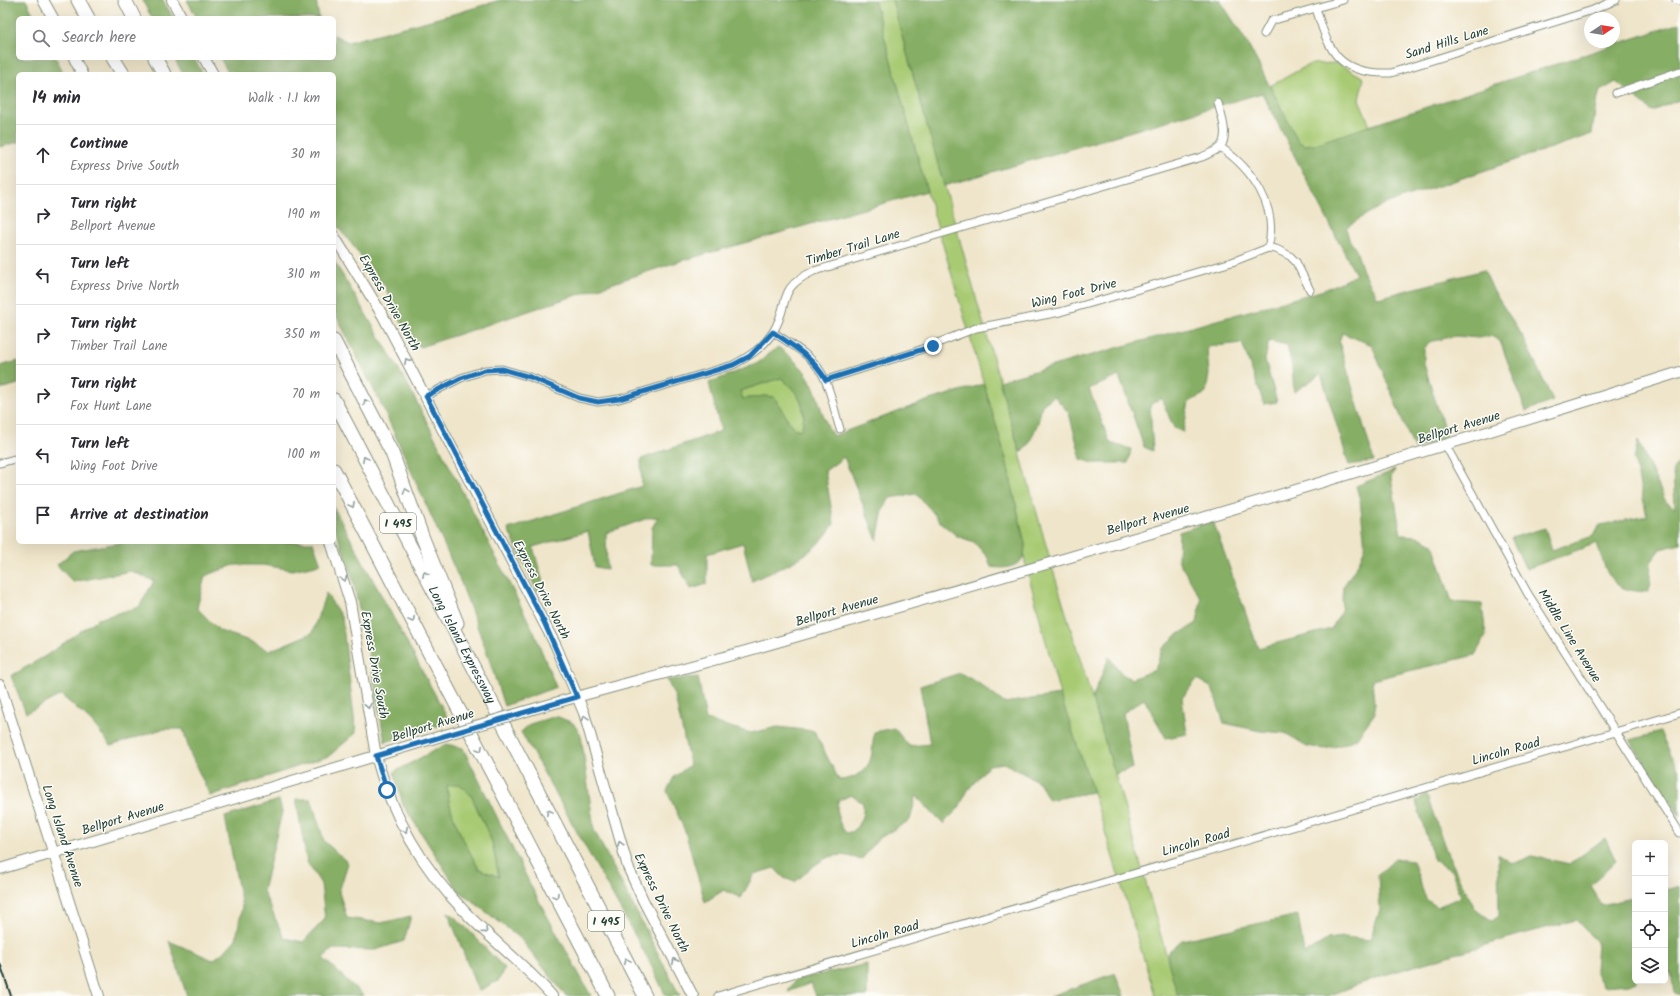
<!DOCTYPE html>
<meta charset="utf-8">
<style>
body{margin:0;font-family:Kalam,sans-serif;background:#f2f2f3;color:#2b2b33}
.controls{position:absolute;right:12px;bottom:12px;display:grid;overflow:hidden;border-radius:6px;box-shadow:0 4px 16px #0002}
.controls button{width:36px;height:36px;display:grid;place-items:center;padding:0;border:0;border-bottom:1px solid #e1e1e2;background:#fff;color:#2b2b33;font:20px sans-serif}
.compass{position:absolute;left:1584px;top:12px;width:36px;height:36px;border-radius:50%;background:#fff;box-shadow:0 4px 16px #0002;rotate:78deg}
.stop{position:absolute;width:12px;height:12px;margin:-9px;border:3px solid #1f6fb2;border-radius:50%;background:#fff}
.stop.end{background:#1f6fb2;border-color:#fff;box-shadow:0 1px 4px #0008}
.list{margin:0;padding:0;list-style:none}
h2{display:flex;justify-content:space-between;align-items:center;height:52px;margin:0;padding:0 16px;font-size:17px}
h2 small{font-size:13px;font-weight:400;color:#7c7c81}
.list li{display:grid;grid-template-columns:26px 1fr auto;gap:12px;align-items:center;box-sizing:border-box;height:60px;padding:0 16px;border-top:1px solid #e1e1e2}
.list b{display:block;font-size:15px;white-space:nowrap}
.list p{margin:0;font-size:13px;white-space:nowrap;color:#7c7c81}
.list em{font-size:13px;font-style:normal;color:#7c7c81}
.icon{flex:none;width:22px;height:22px;fill:none;stroke:currentColor;stroke-width:2;stroke-linecap:round;stroke-linejoin:round}
.map{position:relative;flex:none;width:1680px;height:996px;overflow:hidden}
.search{position:absolute;background:#fff;box-shadow:0 4px 16px #0002;left:16px;top:16px;width:320px;height:44px;display:flex;align-items:center;gap:10px;box-sizing:border-box;padding:0 14px;border-radius:6px;color:#7c7c81;font-size:15px}
.panel{position:absolute;background:#fff;box-shadow:0 4px 16px #0002;left:16px;top:72px;width:320px;height:472px;border-radius:6px}
.map>svg:first-child{display:block}
</style>
<div class="map">
<svg width="1680" height="996" viewBox="0 0 1680 996">
<rect width="100%" height="100%" fill="#fdfcf7"/>
<filter id="ink" filterUnits="userSpaceOnUse"><feTurbulence type="fractalNoise" baseFrequency=".025" numOctaves="2"/><feDisplacementMap in="SourceGraphic" scale="8" xChannelSelector="R" yChannelSelector="G"/><feConvolveMatrix kernelMatrix="1 2 1 2 8 2 1 2 1" color-interpolation-filters="sRGB"/></filter>
<filter id="wash" filterUnits="userSpaceOnUse"><feTurbulence type="fractalNoise" baseFrequency=".012" numOctaves="4" result="noise"/><feDisplacementMap in="SourceGraphic" scale="16" xChannelSelector="R" yChannelSelector="G"/><feGaussianBlur stdDeviation="0.9" result="paint"/><feColorMatrix in="noise" values="0 0 0 0 0 0 0 0 0 0 0 0 0 0 0 0 0 1.4 0 .05"/><feComposite in="paint" operator="in"/></filter>
<g filter="url(#wash)">
<rect width="100%" height="100%" fill="#efe5ca"/>
<path fill="#a8ca73" stroke="#648454" d="M 874,0 L 892,0 L 1053,570 L 1115,774 L 1178,996 L 1155,996 L 1093,792 L 1060,695 L 1024,558 L 1025,544 L 1006,459 L 927,191 Z
M 1338,63 L 1364,78 L 1359,99 L 1370,126 L 1315,144 L 1304,145 L 1298,141 L 1270,86 L 1310,64 Z
M 781,378 C 799,392 808,406 801,430 L 793,428 L 774,397 L 764,396 L 743,399 L 740,391 Z
M 459,783 L 471,795 L 492,842 L 499,877 L 479,869 C 465,843 449,817 447,786 Z"/>
<path fill="#86ae65" stroke="#52764c" fill-rule="evenodd" d="M 0,0 L 26,0 L 35,18 L 18,18 L 18,58 L 56,58 L 64,74 L 18,74 L 18,142 L 0,147 Z
M 142,0 L 163,0 L 173,18 L 152,18 Z
M 187,0 L 316,0 L 319,18 L 197,18 Z
M 500,0 L 874,0 L 927,191 L 674,263 L 420,347 L 397,316 L 385,286 L 334,222 L 334,74 L 229,74 L 220,58 L 334,58 L 334,35 L 348,42 L 457,13 Z
M 892,0 L 1220,0 L 1248,44 L 1298,141 L 1304,145 L 1315,144 L 1680,23 L 1680,90 L 1679,100 L 1652,111 L 1616,82 L 1600,91 L 1596,104 L 1592,134 L 1383,205 C 1376,209 1348,225 1346,228 L 1349,239 L 1356,250 L 1363,271 L 1378,298 L 1484,270 L 1494,292 L 1522,335 L 1553,401 L 1526,411 L 1500,341 L 1491,336 L 1479,338 L 1455,336 L 1429,342 L 1424,349 L 1424,364 L 1447,438 L 1414,449 L 1372,345 L 1342,333 L 1339,342 L 1374,461 L 1349,465 L 1321,374 L 1294,392 L 1292,367 L 1287,345 L 1269,341 L 1265,360 L 1277,402 L 1264,404 L 1242,343 L 1207,347 L 1209,374 L 1206,393 L 1189,402 L 1183,432 L 1174,428 L 1161,398 L 1150,405 L 1153,451 L 1144,447 L 1119,376 L 1089,389 L 1110,443 L 1131,449 L 1128,463 L 1093,463 L 1081,459 L 1069,413 L 1054,396 L 1042,405 L 1038,423 L 1028,446 L 1020,452 L 999,381 L 1324,290 L 1356,275 L 1262,93 L 944,186 Z
M 174,58 L 194,58 L 203,74 L 183,74 Z
M 334,261 L 407,383 L 534,632 L 556,687 L 504,706 L 488,656 L 461,583 L 384,410 L 334,311 Z
M 778,347 C 790,356 806,369 812,384 C 821,403 821,416 833,436 L 929,400 L 984,384 L 1006,459 L 1025,544 L 1024,558 C 1014,568 1005,569 991,567 L 988,558 L 974,542 L 957,536 L 941,523 L 931,510 L 916,494 L 890,498 L 883,510 L 877,540 L 844,457 L 825,471 L 834,524 C 812,558 787,564 752,581 L 743,543 L 707,554 L 707,584 L 691,589 L 678,565 L 651,565 L 652,528 L 658,517 L 648,518 L 606,533 L 607,569 L 595,567 L 588,531 L 533,547 L 544,586 L 537,591 L 508,529 L 642,486 L 641,459 L 721,431 L 709,383 L 758,363 ZM 781,378 C 798,392 809,407 801,430 L 793,428 L 774,397 L 764,396 L 743,399 L 740,391 Z
M 18,361 L 18,384 L 0,389 L 0,366 Z
M 1638,441 L 1666,502 L 1675,508 L 1673,470 L 1680,460 L 1680,544 L 1661,549 L 1651,562 L 1649,592 C 1609,591 1608,577 1597,543 L 1526,569 L 1511,538 L 1545,528 L 1552,550 L 1593,536 L 1600,525 L 1647,516 L 1634,459 Z
M 1395,470 L 1391,477 L 1401,535 L 1417,536 L 1433,544 L 1452,602 L 1482,604 L 1486,636 L 1475,655 L 1372,680 L 1375,713 L 1356,739 L 1338,746 L 1324,749 L 1307,746 L 1285,733 L 1260,731 L 1224,723 L 1212,688 L 1197,679 L 1182,698 L 1187,734 L 1166,738 L 1144,699 L 1123,713 L 1133,768 L 1115,774 L 1092,699 L 1109,657 L 1122,674 L 1131,679 L 1155,670 L 1162,649 L 1176,636 L 1197,623 L 1201,599 L 1178,560 L 1179,532 L 1213,521 L 1258,648 L 1331,629 L 1341,613 L 1343,587 L 1358,564 L 1365,547 L 1360,500 L 1356,486 Z
M 334,508 L 450,722 L 385,742 L 368,650 L 352,576 L 334,526 Z
M 125,542 L 313,542 L 321,564 L 292,570 L 263,565 L 234,565 L 205,576 L 197,608 L 220,631 L 250,641 L 269,651 L 312,633 L 326,593 L 342,618 L 356,733 L 329,756 L 210,796 L 190,753 L 183,729 L 162,729 L 111,746 L 91,721 L 61,695 L 26,713 L 11,676 L 47,655 L 98,619 L 139,607 L 154,581 L 131,571 L 73,582 L 57,565 L 73,551 Z
M 960,673 L 977,682 L 1004,703 L 1060,695 L 1093,792 L 1049,800 L 1039,782 L 1004,763 L 989,765 L 968,790 L 958,809 L 943,824 L 916,796 L 910,820 L 878,839 L 861,860 C 829,847 818,863 795,882 L 784,878 L 774,868 L 754,874 L 741,898 L 724,890 L 705,902 L 685,831 L 667,791 L 674,777 L 690,765 L 675,697 L 667,680 L 698,677 L 706,720 L 751,733 L 778,727 L 814,731 L 839,780 C 852,780 867,772 871,758 C 873,750 873,740 874,732 L 894,728 L 909,746 L 930,744 L 920,686 ZM 851,795 L 863,803 C 864,815 861,821 854,831 L 846,833 C 838,823 836,814 838,801 Z
M 556,716 L 573,723 L 581,735 L 594,830 L 680,996 L 666,996 L 647,957 L 521,732 L 530,724 Z
M 1660,732 L 1680,773 L 1680,816 L 1630,740 Z
M 446,744 L 463,748 L 534,892 L 591,996 L 566,996 L 520,938 L 458,890 L 403,805 L 394,772 ZM 459,784 L 471,795 L 492,842 L 499,877 L 479,869 C 465,843 449,817 447,786 Z
M 1426,793 L 1446,850 L 1461,882 L 1475,908 L 1492,921 L 1499,916 L 1498,854 L 1513,864 L 1532,856 L 1570,864 L 1605,838 L 1616,861 L 1591,885 L 1601,905 L 1635,897 L 1636,981 L 1629,984 L 1603,986 L 1595,971 L 1597,942 L 1576,920 L 1519,935 L 1381,976 L 1328,996 L 1178,996 L 1168,961 L 1168,952 L 1182,940 L 1298,915 L 1304,954 L 1328,939 L 1344,937 L 1370,940 L 1380,910 L 1378,875 L 1395,859 L 1413,861 L 1426,899 L 1437,907 L 1461,897 L 1452,871 L 1434,860 L 1416,802 Z
M 296,799 L 311,799 L 324,841 L 348,863 L 339,892 L 347,918 L 381,923 L 411,916 L 404,941 L 375,950 L 333,949 L 323,958 L 364,996 L 327,996 L 315,994 L 313,996 L 187,996 L 169,941 L 213,960 L 226,950 L 236,939 L 242,907 L 225,817 L 279,800 L 282,812 L 263,891 L 284,938 L 303,942 L 325,919 L 321,884 L 307,862 Z
M 1680,886 L 1680,995 L 1674,993 L 1671,973 L 1665,971 L 1665,890 Z
M 448,912 C 470,928 485,950 505,968 L 498,981 L 478,991 Z
M 867,964 L 867,996 L 816,996 L 811,983 L 788,992 L 795,980 Z
M 1115,973 L 1124,996 L 1051,996 Z"/>
</g>
<g filter="url(#ink)">
<g fill="none" stroke-linecap="round" stroke-linejoin="round">
<g stroke="#87917f" stroke-width="9">
<path id="street" d="M 1676,0 L 1680,1
M 1316,8 C 1329,53 1339,75 1391,73 L 1593,10 L 1616,0
M 1264,34 L 1271,21 L 1343,0
M 1616,93 L 1680,71
M 1220,147 C 1253,169 1279,208 1268,248
M 773,332 C 790,344 810,354 821,372 C 831,388 834,411 840,429
M 826,380 L 912,353 L 976,328 L 1060,312 L 1232,262 L 1268,248 L 1276,249 L 1290,256 L 1296,262 L 1310,290
M 426,396 L 461,378 L 485,370 L 502,369 L 530,377 L 579,398 L 598,402 L 619,399 L 733,365 C 748,357 763,348 773,332 C 791,303 775,289 814,271 L 1202,157 C 1208,154 1217,151 1221,146 C 1229,134 1221,115 1218,103
M 1446,446 L 1528,594 L 1680,833
M 0,463 L 18,458
M 718,996 L 1680,713"/>
</g>
<g stroke="#87917f" stroke-width="12">
<path id="secondary" d="M 43,0 L 53,18
M 172,0 L 182,18
M 74,58 L 82,74
M 204,58 L 213,74
M 334,236 L 383,316 L 556,646 L 584,713 L 628,867 L 643,900 L 693,996
M 331,542 L 350,602 L 376,756 C 392,816 424,870 466,913 C 494,942 526,966 552,996
M 0,685 L 99,996
M 523,712 C 606,688 691,667 774,643 C 1077,556 1379,467 1680,372
M 0,869 L 445,735"/>
</g>
<g stroke="#87917f" stroke-width="15">
<g id="highway">
<path d="M 78,0 L 88,18"/>
<path d="M 125,0 L 134,18"/>
<path d="M 113,58 L 123,74"/>
<path d="M 155,58 L 164,74"/>
<path d="M 334,341 L 392,453 L 422,536 L 457,623"/>
<path id="s1" d="M 334,400 L 645,996"/>
<path d="M 334,470 L 608,996"/>
</g>
</g>
<use href="#street" stroke="#fff" stroke-width="7"/>
<use href="#secondary" stroke="#fff" stroke-width="10"/>
<use href="#highway" stroke="#fff" stroke-width="13"/>
<path stroke="#1f3d34" stroke-width="2" d="M 0,963 L 11,996"/>
<g stroke="#87917f" stroke-width="12" stroke-linecap="butt">
<path id="secondary-bridge" d="M 445,735 L 523,712"/>
</g>
<use href="#secondary-bridge" stroke="#fff" stroke-width="10"/>
</g>
<defs><path id="oneway-chevron" d="M-2-3.5L2.5 0L-2 3.5" fill="none" stroke-width="1.6" stroke-linecap="round" stroke-linejoin="round"/></defs>
<g stroke="#8f9e9a">
<use href="#oneway-chevron" transform="translate(407 361) rotate(-118)"/>
<use href="#oneway-chevron" transform="translate(366 402) rotate(-118)"/>
<use href="#oneway-chevron" transform="translate(365 459) rotate(-118)"/>
<use href="#oneway-chevron" transform="translate(406 491) rotate(-110)"/>
<use href="#oneway-chevron" transform="translate(352 505) rotate(62)"/>
<use href="#oneway-chevron" transform="translate(425 574) rotate(-117)"/>
<use href="#oneway-chevron" transform="translate(344 579) rotate(74)"/>
<use href="#oneway-chevron" transform="translate(412 620) rotate(62)"/>
<use href="#oneway-chevron" transform="translate(368 706) rotate(80)"/>
<use href="#oneway-chevron" transform="translate(585 718) rotate(-107)"/>
<use href="#oneway-chevron" transform="translate(480 749) rotate(62)"/>
<use href="#oneway-chevron" transform="translate(549 812) rotate(-118)"/>
<use href="#oneway-chevron" transform="translate(405 830) rotate(63)"/>
<use href="#oneway-chevron" transform="translate(620 844) rotate(-107)"/>
<use href="#oneway-chevron" transform="translate(556 896) rotate(62)"/>
<use href="#oneway-chevron" transform="translate(485 931) rotate(42)"/>
<use href="#oneway-chevron" transform="translate(627 961) rotate(-118)"/>
<use href="#oneway-chevron" transform="translate(675 961) rotate(-117)"/>
</g>
</g>
<g fill="none" stroke-linecap="round" stroke-linejoin="round" filter="url(#ink)">
<path stroke="#1f6fb2" stroke-width="5" d="M 387,790 L 376,756 L 577,697 L 544,622 L 426,396 L 461,378 L 485,370 L 502,369 L 530,377 L 579,398 L 598,402 L 619,399 L 733,365 L 750,356 L 773,332 C 793,346 814,358 826,380 L 933,346"/>
</g>
<g text-anchor="middle" dominant-baseline="central" stroke-width="3" stroke-linejoin="round" paint-order="stroke">
<g fill="#fdfcf7" stroke="#62766e" stroke-width="1">
<rect x="380" y="513" width="36" height="20" rx="3"/>
<rect x="588" y="911" width="36" height="20" rx="3"/>
</g>
<g font-size="12" font-weight="bold" fill="#1f3d34">
<text x="398" y="523">I 495</text>
<text x="606" y="921">I 495</text>
</g>
<g font-size="13" fill="#1f3d34" stroke="#fdfcf7">
<text transform="translate(1447 43) rotate(-17)">Sand Hills Lane</text>
<text transform="translate(853 248) rotate(-17)">Timber Trail Lane</text>
<text transform="translate(1074 294) rotate(-14)">Wing Foot Drive</text>
<text transform="translate(389 303) rotate(60)">Express Drive North</text>
<text transform="translate(1459 428) rotate(-17)">Bellport Avenue</text>
<text transform="translate(1148 520) rotate(-16)">Bellport Avenue</text>
<text transform="translate(541 590) rotate(63)">Express Drive North</text>
<text transform="translate(837 611) rotate(-16)">Bellport Avenue</text>
<text transform="translate(1569 636) rotate(58)">Middle Line Avenue</text>
<text stroke="none"><textPath href="#s1" startOffset="276">Long Island Expressway</textPath></text>
<text transform="translate(374 665) rotate(80)">Express Drive South</text>
<text transform="translate(433 726) rotate(-17)">Bellport Avenue</text>
<text transform="translate(1506 752) rotate(-16)">Lincoln Road</text>
<text transform="translate(123 819) rotate(-17)">Bellport Avenue</text>
<text transform="translate(62 836) rotate(72)">Long Island Avenue</text>
<text transform="translate(1196 843) rotate(-16)">Lincoln Road</text>
<text transform="translate(661 903) rotate(64)">Express Drive North</text>
<text transform="translate(885 935) rotate(-16)">Lincoln Road</text>
</g>
</g>
</svg>
<div class="controls">
<button>+</button>
<button>−</button>
<button><svg class="icon" aria-label="locate" viewBox="0 0 24 24"><circle cx="12" cy="12" r="6"/><path d="M12 2v4M12 18v4M2 12h4M18 12h4"/></svg></button>
<button><svg class="icon" aria-label="layers" viewBox="0 0 24 24"><path d="M12 4l9 5-9 5-9-5zM3 14l9 5 9-5"/></svg></button>
</div>
<svg class="compass" viewBox="-18 -18 36 36"><path d="M0-13l5 13h-10z" fill="#e53935"/><path d="M0 13l5-13h-10z" fill="#7c7c81"/></svg>
<div class="stop" style="left:387px;top:790px"></div>
<div class="stop end" style="left:933px;top:346px"></div>
<div class="search"><svg class="icon" aria-label="search" viewBox="0 0 24 24"><circle cx="10" cy="10" r="6"/><path d="M15 15l6 6"/></svg>Search here</div>
<section class="panel">
<h2>14 min<small>Walk · 1.1 km</small></h2>
<ul class="list">
<li><svg class="icon" aria-label="ahead" viewBox="0 0 24 24"><path d="M12 20V5M6 11l6-6 6 6"/></svg><div><b>Continue</b><p>Express Drive South</p></div><em>30 m</em></li>
<li><svg class="icon" aria-label="right" viewBox="0 0 24 24"><path d="M7 20v-9h11M14 6l5 5-5 5"/></svg><div><b>Turn right</b><p>Bellport Avenue</p></div><em>190 m</em></li>
<li><svg class="icon" aria-label="left" viewBox="0 0 24 24"><path d="M17 20v-9H6M10 6l-5 5 5 5"/></svg><div><b>Turn left</b><p>Express Drive North</p></div><em>310 m</em></li>
<li><svg class="icon" aria-label="right" viewBox="0 0 24 24"><path d="M7 20v-9h11M14 6l5 5-5 5"/></svg><div><b>Turn right</b><p>Timber Trail Lane</p></div><em>350 m</em></li>
<li><svg class="icon" aria-label="right" viewBox="0 0 24 24"><path d="M7 20v-9h11M14 6l5 5-5 5"/></svg><div><b>Turn right</b><p>Fox Hunt Lane</p></div><em>70 m</em></li>
<li><svg class="icon" aria-label="left" viewBox="0 0 24 24"><path d="M17 20v-9H6M10 6l-5 5 5 5"/></svg><div><b>Turn left</b><p>Wing Foot Drive</p></div><em>100 m</em></li>
<li><svg class="icon" aria-label="arrive" viewBox="0 0 24 24"><path d="M6 21V4h12l-3 4 3 4H6"/></svg><div><b>Arrive at destination</b></div></li>
</ul>
</section>
</div>
